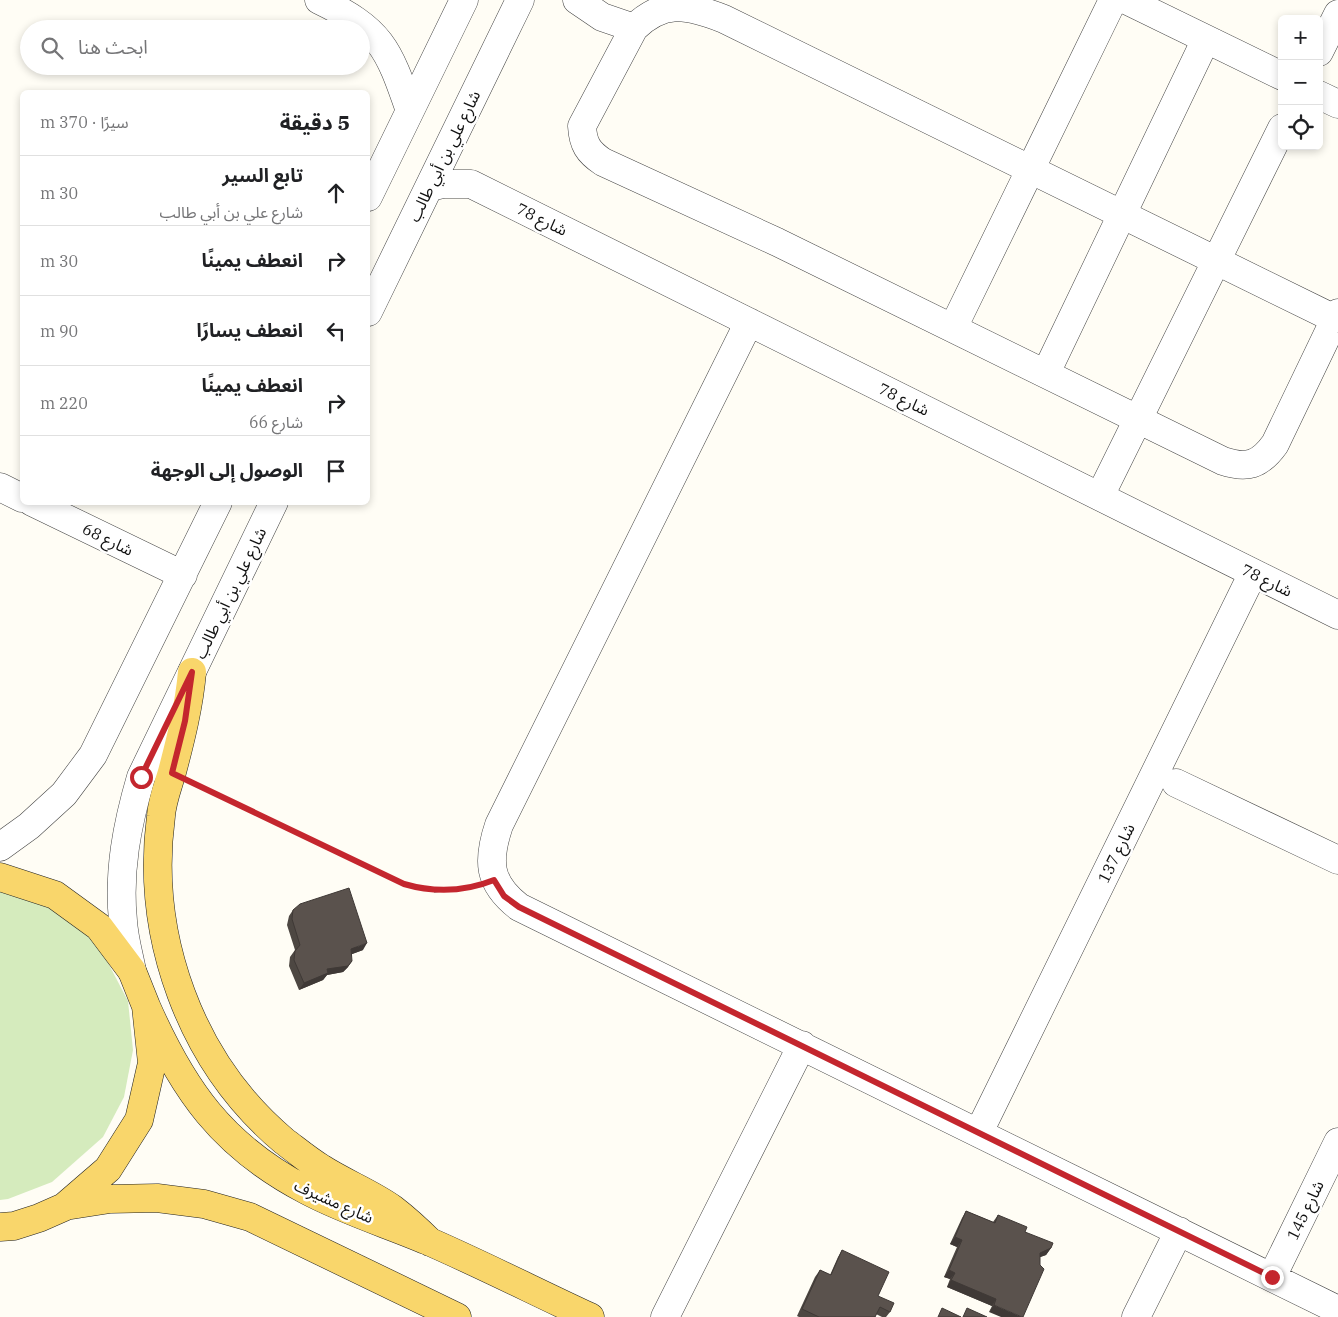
<!DOCTYPE html>
<html lang="ar">
<meta charset="utf-8">
<style>
body{margin:0;font-family:"IBM Plex Serif","Noto Sans Arabic",serif;background:#f6f6f6;color:#202124;direction:rtl}
.controls{position:absolute;right:15px;top:15px;display:grid;overflow:hidden;border-radius:8px;box-shadow:0 2px 8px #0003}
.controls button{width:45px;height:45px;display:grid;place-items:center;padding:0;border:0;border-bottom:1px solid #e0e0e0;background:#fff;color:#202124;font:25px sans-serif}
.stop{position:absolute;width:15px;height:15px;margin:-11px;border:4px solid #c4262e;border-radius:50%;background:#fff}
.stop.end{background:#c4262e;border-color:#fff;box-shadow:0 1px 5px #0008}
.list{margin:0;padding:0;list-style:none}
h2{display:flex;justify-content:space-between;align-items:center;height:65px;margin:0;padding:0 20px;font-size:21px}
h2 small{font-size:16px;font-weight:400;color:#757577}
.list li{display:grid;grid-template-columns:32px 1fr auto;gap:15px;align-items:center;box-sizing:border-box;height:70px;padding:0 20px;border-top:1px solid #e0e0e0}
.list b{display:block;font-size:19px;white-space:nowrap}
.list p{margin:0;font-size:16px;white-space:nowrap;color:#757577}
.list em{font-size:16px;font-style:normal;color:#757577}
.icon{flex:none;width:28px;height:28px;fill:none;stroke:currentColor;stroke-width:2;stroke-linecap:round;stroke-linejoin:round}
.map{position:relative;flex:none;width:1338px;height:1317px;overflow:hidden;direction:ltr}
.search{position:absolute;background:#fff;box-shadow:0 2px 8px #0003;left:20px;top:20px;width:350px;height:55px;display:flex;align-items:center;gap:12px;box-sizing:border-box;padding:0 18px;border-radius:28px;color:#757577;font-size:19px}
.panel{position:absolute;background:#fff;box-shadow:0 2px 8px #0003;left:20px;top:90px;width:350px;height:415px;border-radius:8px;direction:rtl}
.map>svg:first-child{display:block}
</style>
<div class="map">
<svg width="1338" height="1317" viewBox="0 0 1338 1317">
<rect width="100%" height="100%" fill="#fffdf5"/>
<path fill="#d5ebbd" d="M 0,886 L 51,902 L 95,938 L 128,1001 L 133,1050 L 124,1097 L 103,1137 L 52,1182 L 8,1199 L 0,1200 Z"/>
<g fill="none" stroke-linecap="round" stroke-linejoin="round">
<g stroke="#444" stroke-width="29">
<path id="minor" d="M 319,0 C 381,30 388,47 410,111
M 577,0 L 602,17 L 634,28
M 1126,0 L 1282,76
M 1319,52 L 1338,14
M 1319,95 L 1338,104
M 429,187 L 443,184 L 471,184 L 1338,615
M 368,197 L 464,0
M 368,312 L 520,0
M 1335,319 L 724,19 C 686,4 663,0 634,28 L 582,126 C 583,144 588,152 603,162 L 777,242 L 1223,461 C 1247,469 1260,465 1275,444 L 1335,319 L 1338,313
M 749,322 L 499,825 C 487,861 488,883 519,907 L 1338,1310
M 953,328 L 1113,0
M 1046,373 L 1206,39
M 0,487 L 22,498
M 1100,496 L 1282,128
M 32,502 L 183,575
M 1176,783 L 1338,860
M 0,847 L 29,826 L 64,794 L 93,755 L 218,502
M 132,971 C 129,955 124,938 123,921 C 118,871 127,825 141,777 L 274,502
M 979,1132 L 1253,573
M 1272,1277 L 1338,1142
M 665,1317 L 802,1045
M 1136,1317 L 1179,1231"/>
</g>
<g stroke="#222" stroke-width="29">
<path id="major" d="M 192,672 C 189,706 181,738 172,772 C 168,786 162,801 161,816 C 145,936 190,1062 284,1141 C 296,1150 308,1160 321,1168 C 344,1183 371,1193 393,1209 C 406,1219 418,1230 430,1242
M 0,877 L 55,895 L 99,927 L 132,971 L 146,1006 L 152,1063 L 139,1120 L 108,1169 L 64,1207 L 39,1218 L 14,1226 L 0,1227
M 146,1006 C 183,1090 222,1146 306,1190 C 345,1211 388,1224 428,1241 C 483,1265 536,1292 590,1317
M 65,1206 L 110,1199 L 157,1198 L 204,1204 L 250,1217 L 457,1317"/>
</g>
<path stroke="#333" stroke-width="3" stroke-dasharray="5 2.5" stroke-linecap="butt" d="M 195,784 L 404,884 L 434,891 L 470,888"/>
<use href="#minor" stroke="#fff" stroke-width="28"/>
<use href="#major" stroke="#f9d66b" stroke-width="28"/>
</g>
<path fill="#4d4742" d="M 293,910 L 363,950 L 352,954 L 348,967 L 343,972 L 327,975 L 323,980 L 299,990 L 289,966 L 290,957 L 295,950 L 287,925 L 289,916 Z
M 966,1211 L 993,1222 L 998,1215 L 1051,1248 L 1046,1255 L 1040,1257 L 989,1312 L 992,1306 L 947,1287 L 950,1279 L 944,1277 L 957,1247 L 950,1244 L 962,1218 Z
M 842,1250 L 878,1296 L 890,1312 L 886,1317 L 882,1317 L 876,1314 L 875,1317 L 799,1317 L 797,1316 L 815,1277 L 820,1270 L 830,1275 L 838,1257 Z"/>
<path fill="#3f3936" d="M 367,943 L 363,950 L 347,956 L 351,949 Z
M 352,961 L 348,967 L 343,972 L 327,975 L 323,980 L 299,990 L 304,983 L 327,969 Z
M 955,1237 L 962,1240 L 957,1247 L 950,1244 Z
M 1051,1248 L 1046,1255 L 1035,1259 L 1040,1253 Z
M 949,1270 L 955,1273 L 950,1279 L 944,1277 Z
M 951,1280 L 996,1299 L 992,1306 L 947,1287 Z
M 994,1305 L 1022,1317 L 1001,1317 L 989,1312 Z"/>
<path fill="#5a524d" stroke="#3f3936" d="M 349,888 L 367,943 L 351,949 L 352,961 L 348,966 L 327,969 L 328,973 L 304,983 L 294,960 L 295,951 L 300,945 L 292,919 L 293,910 L 300,904 Z
M 966,1211 L 995,1223 L 998,1215 L 1027,1227 L 1025,1232 L 1053,1243 L 1051,1248 L 1040,1253 L 1040,1265 L 1044,1269 L 1023,1317 L 1022,1317 L 994,1305 L 996,1299 L 951,1280 L 955,1273 L 949,1270 L 962,1240 L 955,1237 Z
M 842,1250 L 889,1272 L 878,1296 L 894,1303 L 890,1312 L 880,1307 L 875,1317 L 819,1317 L 802,1309 L 820,1270 L 831,1275 Z
M 942,1308 L 961,1317 L 938,1317 Z
M 967,1308 L 987,1317 L 963,1317 Z"/>
<g fill="none" stroke-linecap="round" stroke-linejoin="round">
<path stroke="#c4262e" stroke-width="6" d="M 141,777 L 192,672 L 185,721 L 172,773 L 404,884 C 435,893 464,892 494,880 L 504,896 L 519,907 L 1272,1277"/>
</g>
<g text-anchor="middle" dominant-baseline="central" stroke-width="5" stroke-linejoin="round" paint-order="stroke">
<g font-size="16" fill="#111" stroke="#fff">
<text transform="translate(444 156) rotate(-64)">شارع علي بن أبي طالب</text>
<text transform="translate(542 219) rotate(26)">شارع 78</text>
<text transform="translate(904 399) rotate(26)">شارع 78</text>
<text transform="translate(108 539) rotate(26)">شارع 68</text>
<text transform="translate(1267 580) rotate(26)">شارع 78</text>
<text transform="translate(230 593) rotate(-64)">شارع علي بن أبي طالب</text>
<text transform="translate(1116 853) rotate(-64)">شارع 137</text>
<text transform="translate(334 1201) rotate(24)">شارع مشيرف</text>
<text transform="translate(1305 1210) rotate(-64)">شارع 145</text>
</g>
</g>
</svg>
<div class="controls">
<button>+</button>
<button>−</button>
<button><svg class="icon" aria-label="locate" viewBox="0 0 24 24"><circle cx="12" cy="12" r="6"/><path d="M12 2v4M12 18v4M2 12h4M18 12h4"/></svg></button>
</div>
<div class="stop" style="left:141px;top:777px"></div>
<div class="stop end" style="left:1272px;top:1277px"></div>
<div class="search"><svg class="icon" aria-label="search" viewBox="0 0 24 24"><circle cx="10" cy="10" r="6"/><path d="M15 15l6 6"/></svg>ابحث هنا</div>
<section class="panel">
<h2>5 دقيقة<small>سيرًا · 370 m</small></h2>
<ul class="list">
<li><svg class="icon" aria-label="ahead" viewBox="0 0 24 24"><path d="M12 20V5M6 11l6-6 6 6"/></svg><div><b>تابع السير</b><p>شارع علي بن أبي طالب</p></div><em>30 m</em></li>
<li><svg class="icon" aria-label="right" viewBox="0 0 24 24"><path d="M7 20v-9h11M14 6l5 5-5 5"/></svg><div><b>انعطف يمينًا</b></div><em>30 m</em></li>
<li><svg class="icon" aria-label="left" viewBox="0 0 24 24"><path d="M17 20v-9H6M10 6l-5 5 5 5"/></svg><div><b>انعطف يسارًا</b></div><em>90 m</em></li>
<li><svg class="icon" aria-label="right" viewBox="0 0 24 24"><path d="M7 20v-9h11M14 6l5 5-5 5"/></svg><div><b>انعطف يمينًا</b><p>شارع 66</p></div><em>220 m</em></li>
<li><svg class="icon" aria-label="arrive" viewBox="0 0 24 24"><path d="M6 21V4h12l-3 4 3 4H6"/></svg><div><b>الوصول إلى الوجهة</b></div></li>
</ul>
</section>
</div>
